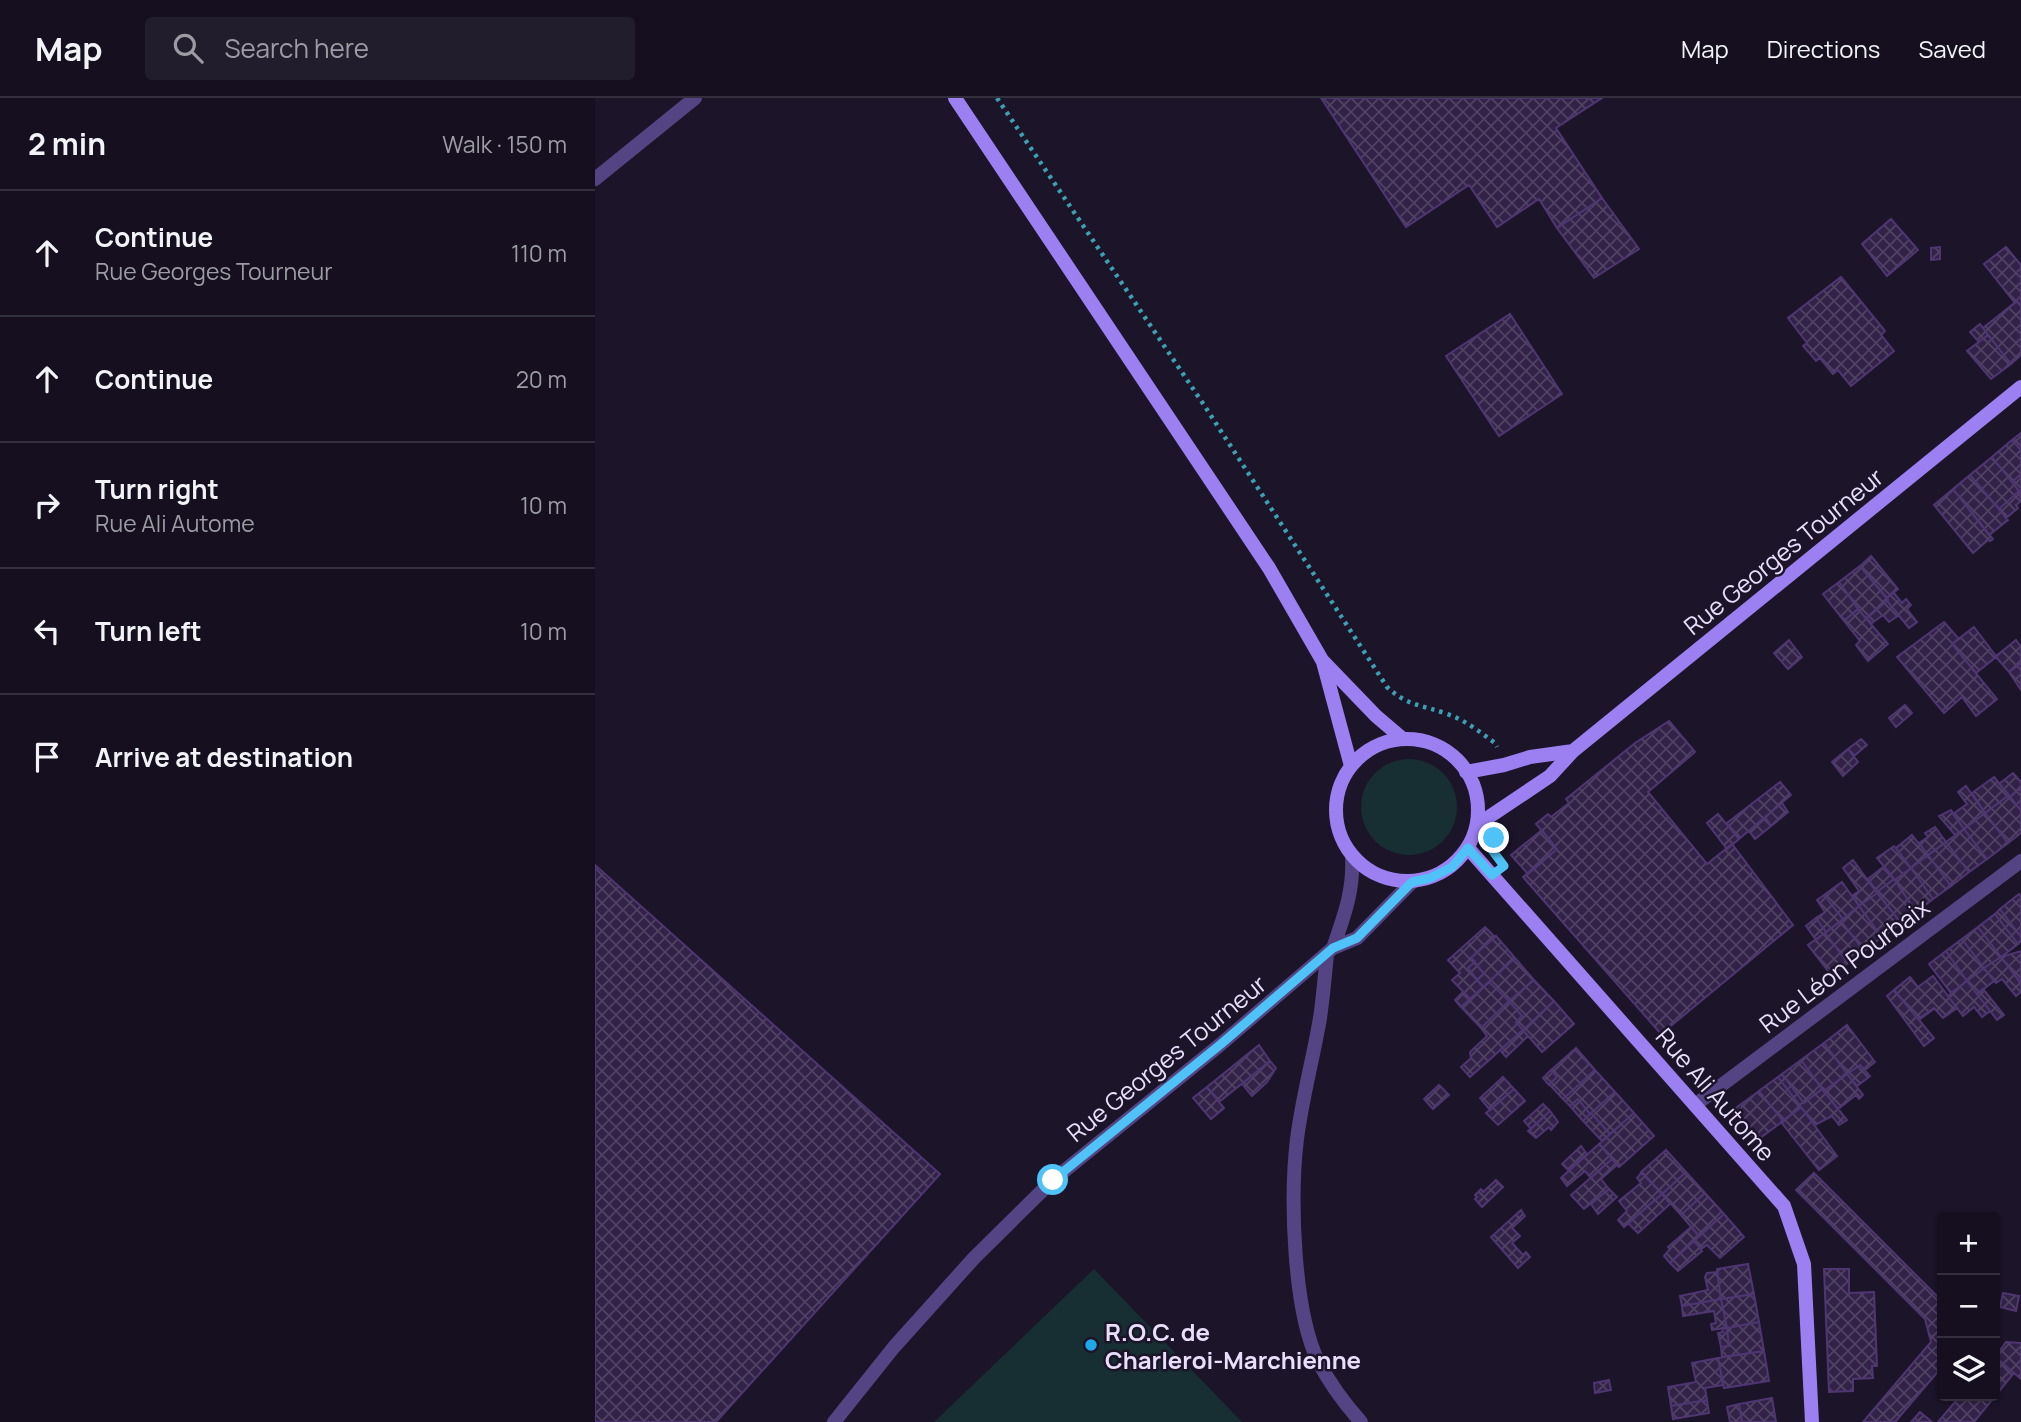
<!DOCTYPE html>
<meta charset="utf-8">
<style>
body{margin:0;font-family:Manrope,sans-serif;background:#221d2c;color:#f1f3f6}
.controls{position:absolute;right:21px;bottom:21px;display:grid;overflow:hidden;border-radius:7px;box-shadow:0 2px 5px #0004}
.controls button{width:63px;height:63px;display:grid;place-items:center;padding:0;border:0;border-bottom:2px solid #342f3d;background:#150f1f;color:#f1f3f6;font:35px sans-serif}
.stop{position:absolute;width:21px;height:21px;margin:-16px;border:5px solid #4fc3f7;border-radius:50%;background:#fff}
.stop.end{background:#4fc3f7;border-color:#fff;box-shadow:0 2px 7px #0008}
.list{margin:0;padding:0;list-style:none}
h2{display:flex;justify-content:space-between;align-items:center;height:91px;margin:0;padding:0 28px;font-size:30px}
h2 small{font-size:23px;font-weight:400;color:#9d9ca4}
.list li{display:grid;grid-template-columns:46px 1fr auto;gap:21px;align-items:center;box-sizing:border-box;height:126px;padding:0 28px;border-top:2px solid #342f3d}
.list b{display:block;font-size:26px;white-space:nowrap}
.list p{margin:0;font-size:23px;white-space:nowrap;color:#9d9ca4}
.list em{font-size:23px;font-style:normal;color:#9d9ca4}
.icon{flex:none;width:38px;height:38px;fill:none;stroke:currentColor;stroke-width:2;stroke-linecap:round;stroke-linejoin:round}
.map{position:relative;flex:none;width:1426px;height:1324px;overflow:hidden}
header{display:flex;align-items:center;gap:42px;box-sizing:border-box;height:98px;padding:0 35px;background:#150f1f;border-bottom:2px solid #342f3d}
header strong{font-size:33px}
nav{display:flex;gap:38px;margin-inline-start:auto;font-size:24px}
.search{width:490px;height:63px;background:#221d2c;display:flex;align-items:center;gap:18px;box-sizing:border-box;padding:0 24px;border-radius:7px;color:#9d9ca4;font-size:26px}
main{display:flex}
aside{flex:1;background:#150f1f}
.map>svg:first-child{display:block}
</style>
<header>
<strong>Map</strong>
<div class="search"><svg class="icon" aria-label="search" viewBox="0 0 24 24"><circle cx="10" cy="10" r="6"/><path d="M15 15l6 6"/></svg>Search here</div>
<nav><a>Map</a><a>Directions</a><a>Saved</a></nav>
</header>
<main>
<aside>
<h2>2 min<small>Walk · 150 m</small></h2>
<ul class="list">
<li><svg class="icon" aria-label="ahead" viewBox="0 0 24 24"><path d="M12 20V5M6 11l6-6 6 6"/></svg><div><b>Continue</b><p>Rue Georges Tourneur</p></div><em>110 m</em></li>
<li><svg class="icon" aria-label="ahead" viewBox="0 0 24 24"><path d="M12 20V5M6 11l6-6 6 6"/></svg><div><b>Continue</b></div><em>20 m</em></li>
<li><svg class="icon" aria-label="right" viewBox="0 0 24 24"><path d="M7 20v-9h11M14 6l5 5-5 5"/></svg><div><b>Turn right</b><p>Rue Ali Autome</p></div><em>10 m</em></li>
<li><svg class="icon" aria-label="left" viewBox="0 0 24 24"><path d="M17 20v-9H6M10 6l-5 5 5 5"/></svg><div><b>Turn left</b></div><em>10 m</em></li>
<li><svg class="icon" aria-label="arrive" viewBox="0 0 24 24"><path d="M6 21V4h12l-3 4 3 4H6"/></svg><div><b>Arrive at destination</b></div></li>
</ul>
</aside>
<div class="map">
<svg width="1426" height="1324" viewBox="0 0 1426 1324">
<defs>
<pattern id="building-cross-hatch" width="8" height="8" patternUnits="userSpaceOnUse" patternTransform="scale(1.75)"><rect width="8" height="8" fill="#322248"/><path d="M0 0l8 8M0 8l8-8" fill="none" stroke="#504263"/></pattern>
</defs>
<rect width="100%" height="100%" fill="#1c1429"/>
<path fill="#172e33" d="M766 709a48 48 0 1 1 96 0a48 48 0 1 1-96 0Z
M 499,1171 L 647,1324 L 339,1324 Z"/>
<path fill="url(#building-cross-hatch)" stroke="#4f3672" stroke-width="2" d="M 726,0 L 1007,0 L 961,30 L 1007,100 L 962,130 L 944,101 L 902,129 L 874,87 L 811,129 Z
M 1007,100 L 1044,151 L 999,180 L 962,130 Z
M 1296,121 L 1323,152 L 1292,178 L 1267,146 Z
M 1345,149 L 1345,161 L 1336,162 L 1336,150 Z
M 1411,149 L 1426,167 L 1426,208 L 1422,203 L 1420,205 L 1389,166 Z
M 1246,179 L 1290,233 L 1286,237 L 1299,253 L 1256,288 L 1243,272 L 1238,276 L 1225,260 L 1221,263 L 1208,248 L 1212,245 L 1193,220 Z
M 1422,203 L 1426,208 L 1426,257 L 1416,266 L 1388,230 Z
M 915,216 L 967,296 L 904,338 L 851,258 Z
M 1385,226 L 1393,237 L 1384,244 L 1375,234 Z
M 1393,237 L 1416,266 L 1396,281 L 1372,253 Z
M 1426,335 L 1426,352 L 1417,342 Z
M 1417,342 L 1426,352 L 1426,376 L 1417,384 L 1397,359 Z
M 1397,359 L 1424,393 L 1404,411 L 1375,377 Z
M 1426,376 L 1426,396 L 1417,384 Z
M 1375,377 L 1413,422 L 1394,437 L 1358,391 Z
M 1358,391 L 1398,441 L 1395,443 L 1393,442 L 1378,455 L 1339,407 Z
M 1424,393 L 1426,403 L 1421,407 L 1423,410 L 1411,420 L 1404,411 Z
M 1276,458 L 1303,491 L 1292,500 L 1265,468 Z
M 1265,468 L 1293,502 L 1271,521 L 1244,484 Z
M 1244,484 L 1263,511 L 1249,523 L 1228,496 Z
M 1298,494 L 1307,505 L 1311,501 L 1316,507 L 1312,511 L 1322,524 L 1314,530 L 1292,503 L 1292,500 Z
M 1292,503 L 1304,517 L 1294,524 L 1288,517 L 1277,525 L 1271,520 Z
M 1263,511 L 1293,546 L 1273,563 L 1261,547 L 1265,543 L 1249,523 Z
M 1349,524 L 1364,541 L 1357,546 L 1402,601 L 1381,618 L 1367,599 L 1349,615 L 1302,559 Z
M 1379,529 L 1401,558 L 1421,542 L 1426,549 L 1426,565 L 1414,574 L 1401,559 L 1381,575 L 1357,546 Z
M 1194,542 L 1207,559 L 1193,571 L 1179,555 Z
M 1426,565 L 1426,592 L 1414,574 Z
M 1310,607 L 1317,615 L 1301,629 L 1294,620 Z
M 1074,623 L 1100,654 L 1053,694 L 1112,766 L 1137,746 L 1198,827 L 1066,936 L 928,779 L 962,751 L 941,726 L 953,716 L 956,719 L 974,705 L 971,701 L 1040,645 Z
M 1266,641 L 1272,647 L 1259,658 L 1253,651 Z
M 1253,651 L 1263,664 L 1248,678 L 1237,664 Z
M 1418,675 L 1426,684 L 1426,690 L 1415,699 L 1404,686 Z
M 1399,679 L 1414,697 L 1390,715 L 1377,695 Z
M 1185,684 L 1196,697 L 1144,741 L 1132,725 Z
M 1371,688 L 1390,715 L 1369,731 L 1358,716 L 1372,706 L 1363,694 Z
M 1426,690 L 1426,713 L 1415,699 Z
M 1414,697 L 1426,713 L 1426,735 L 1413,745 L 1390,715 Z
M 1187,705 L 1193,714 L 1176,728 L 1170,719 Z
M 1356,712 L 1369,731 L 1360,737 L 1344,718 Z
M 1390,715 L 1413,745 L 1392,761 L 1369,731 Z
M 1123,716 L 1144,741 L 1132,751 L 1112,725 Z
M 1170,719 L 1176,728 L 1160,741 L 1154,733 Z
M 1340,729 L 1351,744 L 1333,757 L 1324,745 L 1333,739 L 1330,735 Z
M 1369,731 L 1392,761 L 1374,774 L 1351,744 Z
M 947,732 L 962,751 L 933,776 L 916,757 Z
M 1317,737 L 1333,757 L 1316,770 L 1301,750 Z
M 1351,744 L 1374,774 L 1356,788 L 1333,757 Z
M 1299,748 L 1316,770 L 1300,782 L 1282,760 Z
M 1333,757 L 1356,788 L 1338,801 L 1316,770 Z
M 1258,762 L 1282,795 L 1264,808 L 1258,797 L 1264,793 L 1248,770 Z
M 0,767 L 345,1076 L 121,1324 L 0,1324 Z
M 1288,769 L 1299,781 L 1282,794 L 1273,781 Z
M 1316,770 L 1338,801 L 1321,814 L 1300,782 Z
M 1299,781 L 1321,814 L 1306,825 L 1282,794 Z
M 1247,784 L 1264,808 L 1248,821 L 1229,797 Z
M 1282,795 L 1306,825 L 1287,839 L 1264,808 Z
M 1424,796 L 1426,799 L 1426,839 L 1405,811 Z
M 1229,797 L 1248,821 L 1231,834 L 1221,820 L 1230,814 L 1222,802 Z
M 1264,808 L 1287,839 L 1269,853 L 1246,823 Z
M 1405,811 L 1426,839 L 1426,843 L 1423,846 L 1400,816 Z
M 1400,816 L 1423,846 L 1406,859 L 1383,829 Z
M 1221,820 L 1231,834 L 1221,842 L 1211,828 Z
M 1246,823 L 1269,853 L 1253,865 L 1230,835 Z
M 890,829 L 900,839 L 876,860 L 880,864 L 873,870 L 888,889 L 875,901 L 857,882 L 865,875 L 853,862 Z
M 1383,829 L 1406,859 L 1389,870 L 1367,841 Z
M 1230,835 L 1253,865 L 1236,877 L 1213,847 Z
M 901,838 L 920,860 L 888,889 L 882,882 L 889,876 L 876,860 Z
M 1367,841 L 1389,870 L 1372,883 L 1351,853 Z
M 1351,853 L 1372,883 L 1356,895 L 1334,866 Z
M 1426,853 L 1426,885 L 1406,859 Z
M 1406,859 L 1426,886 L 1426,894 L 1421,898 L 1407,881 L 1401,885 L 1389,870 Z
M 920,860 L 939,882 L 914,903 L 894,884 Z
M 880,864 L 889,876 L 882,882 L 873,870 Z
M 1389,870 L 1399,883 L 1382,896 L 1372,883 Z
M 1338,878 L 1362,910 L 1348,920 L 1339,910 L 1323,921 L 1299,892 L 1315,879 L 1323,889 Z
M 939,882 L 959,903 L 928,932 L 921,924 L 927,918 L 914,903 Z
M 1372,883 L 1395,913 L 1387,919 L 1379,909 L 1368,918 L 1353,898 Z
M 894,884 L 914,903 L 886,930 L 866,909 Z
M 1388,891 L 1409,917 L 1402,922 L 1382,896 Z
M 1299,892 L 1323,921 L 1340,910 L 1324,922 L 1339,940 L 1329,948 L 1292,898 Z
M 868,894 L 875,901 L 866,909 L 860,902 Z
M 914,903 L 927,918 L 921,924 L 928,932 L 875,979 L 866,969 L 876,960 L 875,954 L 892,938 L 886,930 Z
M 959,903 L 979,926 L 947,954 L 928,932 Z
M 1252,927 L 1280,964 L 1270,972 L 1265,967 L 1252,976 L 1229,945 Z
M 928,932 L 933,938 L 911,959 L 905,952 Z
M 1229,945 L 1252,976 L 1229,993 L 1206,962 Z
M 664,947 L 675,963 L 624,1004 L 612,989 Z
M 981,950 L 1000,972 L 968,1001 L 954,986 L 962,979 L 956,972 Z
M 1206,962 L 1227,991 L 1209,1005 L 1187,976 Z
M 675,963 L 681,970 L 672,984 L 657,998 L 647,986 Z
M 1265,967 L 1275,978 L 1262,988 L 1252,976 Z
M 956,972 L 962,979 L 954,987 L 948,980 Z
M 1000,972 L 1020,994 L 995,1016 L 983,1001 L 975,1008 L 968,1001 Z
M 1187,976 L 1209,1005 L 1227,991 L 1252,1022 L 1244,1027 L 1237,1018 L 1220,1027 L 1183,979 Z
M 1252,976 L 1268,997 L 1264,1001 L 1261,997 L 1243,1011 L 1229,993 Z
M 908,979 L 919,991 L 895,1012 L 885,1000 Z
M 1183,979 L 1206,1009 L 1188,1023 L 1164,993 Z
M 844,987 L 854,997 L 838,1011 L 829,1001 Z
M 612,989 L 629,1010 L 616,1021 L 598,1000 Z
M 919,991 L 930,1003 L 903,1027 L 891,1015 Z
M 1164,993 L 1188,1023 L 1161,1043 L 1138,1012 Z
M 1020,994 L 1039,1015 L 1015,1036 L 996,1015 Z
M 983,1001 L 995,1016 L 988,1023 L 975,1008 Z
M 948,1006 L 955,1013 L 936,1031 L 929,1023 Z
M 1206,1009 L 1242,1058 L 1224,1072 L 1186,1024 Z
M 955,1013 L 963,1024 L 956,1032 L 954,1029 L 941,1040 L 933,1033 Z
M 996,1015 L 1015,1036 L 1007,1043 L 988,1023 Z
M 1039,1015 L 1059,1038 L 1024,1069 L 1004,1046 Z
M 1004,1046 L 1017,1061 L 996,1080 L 990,1073 L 972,1088 L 966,1080 Z
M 986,1048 L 992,1056 L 973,1072 L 967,1066 Z
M 1071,1052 L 1091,1074 L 1067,1096 L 1046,1074 Z
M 1017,1061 L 1022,1067 L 1006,1081 L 1014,1091 L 989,1111 L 976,1097 Z
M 1047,1074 L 1067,1096 L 1029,1129 L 1023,1122 L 1032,1113 L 1024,1103 L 1046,1085 L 1042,1080 Z
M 1091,1074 L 1110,1095 L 1086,1117 L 1067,1096 Z
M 1219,1075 L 1347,1203 L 1347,1269 L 1300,1324 L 1268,1324 L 1336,1244 L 1330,1221 L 1201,1092 Z
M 901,1082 L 908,1089 L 887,1109 L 880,1101 L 882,1099 L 880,1097 L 886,1091 L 888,1094 Z
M 1014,1091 L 1022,1099 L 1003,1116 L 996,1106 Z
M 1110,1095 L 1129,1116 L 1104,1138 L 1086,1117 Z
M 1067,1096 L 1075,1106 L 1043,1135 L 1033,1125 Z
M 926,1112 L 930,1118 L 917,1130 L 925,1138 L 917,1145 L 928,1157 L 931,1154 L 935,1159 L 923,1170 L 896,1139 Z
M 1129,1116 L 1149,1139 L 1125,1160 L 1112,1147 L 1106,1151 L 1099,1143 Z
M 1096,1129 L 1104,1138 L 1075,1165 L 1069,1158 L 1075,1151 L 1073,1149 Z
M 1099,1143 L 1107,1153 L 1083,1173 L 1075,1165 Z
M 1153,1166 L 1159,1196 L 1126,1201 L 1122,1171 Z
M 1229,1171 L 1254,1171 L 1254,1195 L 1279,1194 L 1282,1268 L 1277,1268 L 1278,1280 L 1258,1281 L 1258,1293 L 1234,1294 Z
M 1122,1174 L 1126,1201 L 1087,1208 L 1085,1198 L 1113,1192 L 1110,1179 L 1112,1175 Z
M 1408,1195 L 1424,1198 L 1421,1213 L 1405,1209 Z
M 1159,1196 L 1164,1224 L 1132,1230 L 1126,1201 Z
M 1126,1201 L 1132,1230 L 1117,1232 L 1116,1226 L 1121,1225 L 1119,1213 L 1088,1218 L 1087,1208 Z
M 1164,1224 L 1169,1253 L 1127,1259 L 1126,1249 L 1134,1248 L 1132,1230 Z
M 1127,1230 L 1132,1230 L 1134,1248 L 1126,1249 L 1123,1235 L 1128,1234 Z
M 1411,1244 L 1426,1245 L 1426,1281 L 1400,1259 Z
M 1169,1253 L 1174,1283 L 1129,1290 L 1123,1260 Z
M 1400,1259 L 1419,1275 L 1379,1324 L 1343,1324 L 1365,1298 L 1400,1298 Z
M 1123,1260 L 1128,1287 L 1110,1290 L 1112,1302 L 1076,1308 L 1073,1289 L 1101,1284 L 1097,1265 Z
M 1014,1282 L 1016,1292 L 1000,1295 L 999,1285 Z
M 1177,1300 L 1181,1324 L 1147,1324 L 1144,1306 Z
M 1112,1302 L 1114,1315 L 1078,1321 L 1076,1308 Z
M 1144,1306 L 1147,1324 L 1135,1324 L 1132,1309 Z
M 1325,1314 L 1337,1324 L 1316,1324 Z"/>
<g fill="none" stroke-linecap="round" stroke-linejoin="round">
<path stroke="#3e9fb1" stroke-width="4.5" stroke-dasharray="3.5 5" stroke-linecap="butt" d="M 402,0 L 609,307 L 792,589 C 812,608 828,607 852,616 C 870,622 885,634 900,645 L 902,649"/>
<path stroke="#544483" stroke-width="14" d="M 732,856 C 730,877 728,899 725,920 C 718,961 707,1001 702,1041 C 695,1099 698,1211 723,1263 C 735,1286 749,1305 766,1324"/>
<path stroke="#544483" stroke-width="14" d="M 0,81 L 100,0
M 738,850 C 749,818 759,793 757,758
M 1100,1007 L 1426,763
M 239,1324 L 299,1249 L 379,1160 L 458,1082 L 626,946 L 738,850 L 762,840 L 817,784"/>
<path stroke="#9c80f2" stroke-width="14" d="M 360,0 L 674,470 L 727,562 L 781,618 L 808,641
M 728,564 L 756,668
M741 712a71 71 0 1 1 142 0a71 71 0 1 1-142 0Z
M 871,674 L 909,667 L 935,659 L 978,653
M 882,727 L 955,678 L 978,653 L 1426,289
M 873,750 L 1189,1108 L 1209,1166 L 1217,1324"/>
</g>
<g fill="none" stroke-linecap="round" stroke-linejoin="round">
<path stroke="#4fc3f7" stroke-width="9" d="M 458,1082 L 626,946 L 738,850 L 762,840 L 817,784 L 835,780 L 857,769 L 873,750 L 897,777 L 909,768 L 897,752 L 899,740"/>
</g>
<circle fill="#1fa8e8" stroke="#1c1429" stroke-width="2.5" cx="496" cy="1247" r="7"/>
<g text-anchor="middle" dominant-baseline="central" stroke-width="5" stroke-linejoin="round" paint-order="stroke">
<g font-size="24" fill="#e9dffc" stroke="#1c1429">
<text transform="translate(1188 453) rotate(-39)">Rue Georges Tourneur</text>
<text transform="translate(1249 867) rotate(-37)">Rue Léon Pourbaix</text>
<text transform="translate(571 960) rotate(-39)">Rue Georges Tourneur</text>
<text transform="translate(1121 996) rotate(49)">Rue Ali Autome</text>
</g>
<g font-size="24" font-weight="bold" fill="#e9dffc" stroke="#1c1429" text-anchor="start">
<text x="510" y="1233">R.O.C. de<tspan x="510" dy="28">Charleroi-Marchienne</tspan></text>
</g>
</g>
</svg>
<div class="controls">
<button>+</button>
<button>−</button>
<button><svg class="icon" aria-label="layers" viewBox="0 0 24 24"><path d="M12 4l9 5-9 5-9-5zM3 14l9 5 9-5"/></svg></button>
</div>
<div class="stop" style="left:458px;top:1082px"></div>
<div class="stop end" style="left:899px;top:740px"></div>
</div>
</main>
